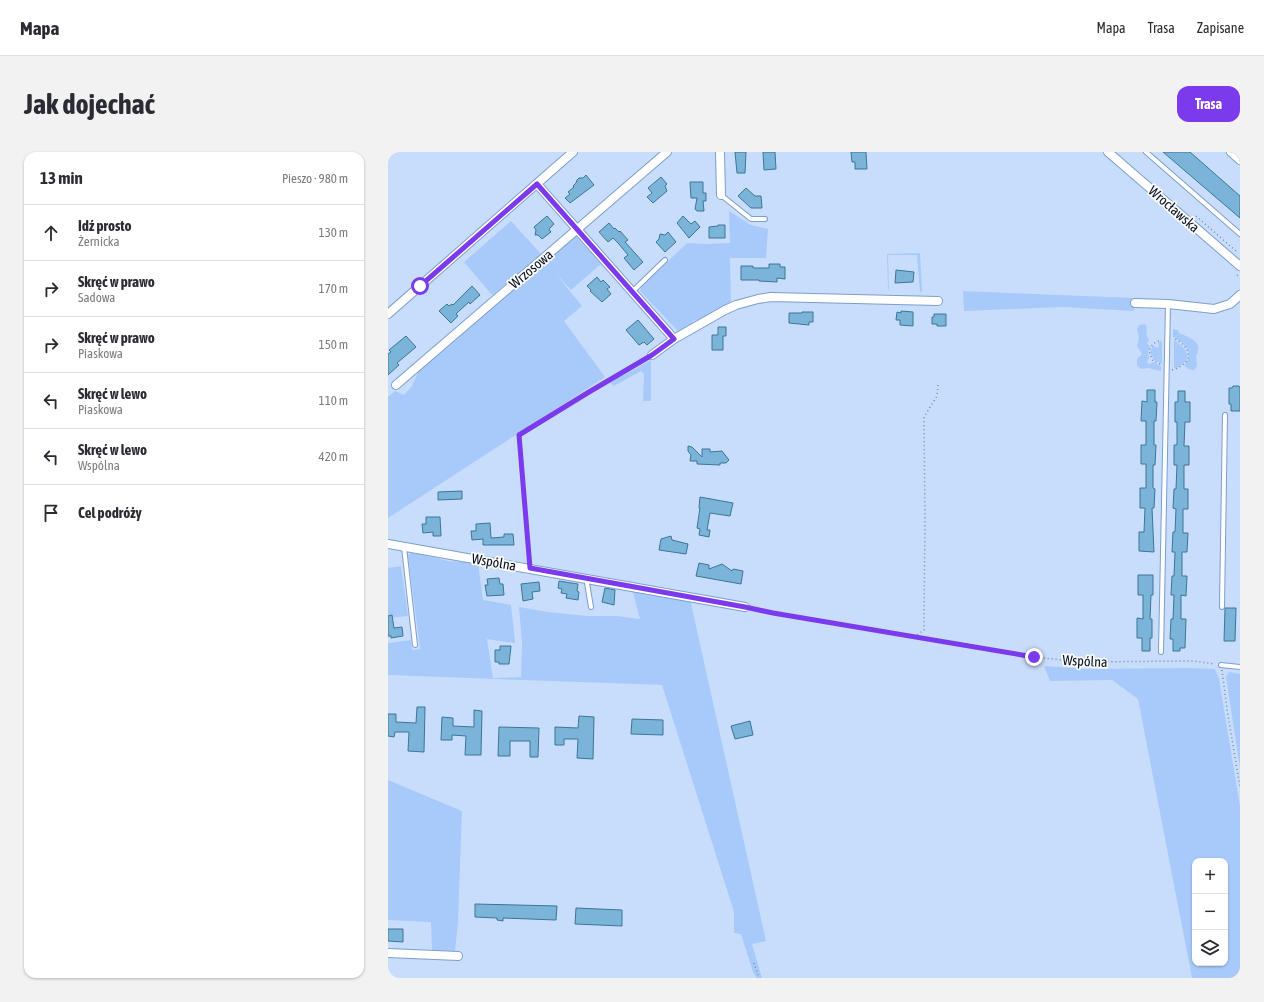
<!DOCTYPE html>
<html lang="pl">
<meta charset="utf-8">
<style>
body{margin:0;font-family:"Asap Condensed",sans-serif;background:#f2f2f3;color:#2b2b33}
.controls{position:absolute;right:12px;bottom:12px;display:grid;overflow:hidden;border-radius:8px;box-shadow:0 1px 3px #0004}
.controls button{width:36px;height:36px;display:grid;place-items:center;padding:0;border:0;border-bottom:1px solid #e1e1e2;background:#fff;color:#2b2b33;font:20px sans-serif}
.stop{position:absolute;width:12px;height:12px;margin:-9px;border:3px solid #7c3aed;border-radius:50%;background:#fff}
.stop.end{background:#7c3aed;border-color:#fff;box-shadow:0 1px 4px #0008}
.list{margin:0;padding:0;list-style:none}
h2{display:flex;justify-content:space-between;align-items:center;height:52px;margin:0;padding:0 16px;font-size:17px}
h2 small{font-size:13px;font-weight:400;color:#7c7c81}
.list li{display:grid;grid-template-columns:26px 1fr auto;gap:12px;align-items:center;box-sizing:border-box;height:56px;padding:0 16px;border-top:1px solid #e1e1e2}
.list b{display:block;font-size:15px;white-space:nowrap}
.list p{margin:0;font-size:13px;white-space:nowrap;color:#7c7c81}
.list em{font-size:13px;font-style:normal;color:#7c7c81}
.icon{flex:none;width:22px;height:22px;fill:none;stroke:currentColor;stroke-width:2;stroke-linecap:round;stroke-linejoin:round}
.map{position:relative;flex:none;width:852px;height:826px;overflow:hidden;border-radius:12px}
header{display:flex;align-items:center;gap:24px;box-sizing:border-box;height:56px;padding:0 20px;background:#fff;border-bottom:1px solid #e1e1e2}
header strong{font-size:19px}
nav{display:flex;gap:22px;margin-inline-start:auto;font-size:14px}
.intro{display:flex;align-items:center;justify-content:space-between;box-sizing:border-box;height:96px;padding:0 24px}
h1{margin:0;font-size:28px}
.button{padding:10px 18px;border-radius:12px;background:#7c3aed;color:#fff;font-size:14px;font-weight:700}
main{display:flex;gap:24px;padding:0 24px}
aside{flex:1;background:#fff;border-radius:12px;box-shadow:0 1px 3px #0004}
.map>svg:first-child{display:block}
</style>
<header>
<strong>Mapa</strong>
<nav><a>Mapa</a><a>Trasa</a><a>Zapisane</a></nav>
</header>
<div class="intro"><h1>Jak dojechać</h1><a class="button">Trasa</a></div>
<main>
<aside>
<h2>13 min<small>Pieszo · 980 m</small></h2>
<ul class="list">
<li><svg class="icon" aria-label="ahead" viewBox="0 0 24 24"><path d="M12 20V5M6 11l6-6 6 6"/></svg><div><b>Idź prosto</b><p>Żernicka</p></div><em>130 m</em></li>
<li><svg class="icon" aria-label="right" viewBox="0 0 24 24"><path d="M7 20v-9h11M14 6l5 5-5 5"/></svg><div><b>Skręć w prawo</b><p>Sadowa</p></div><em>170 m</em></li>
<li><svg class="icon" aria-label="right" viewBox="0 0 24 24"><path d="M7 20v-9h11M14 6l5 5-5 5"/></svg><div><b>Skręć w prawo</b><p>Piaskowa</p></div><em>150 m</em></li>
<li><svg class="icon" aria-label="left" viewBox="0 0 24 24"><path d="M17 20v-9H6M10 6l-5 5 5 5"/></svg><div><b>Skręć w lewo</b><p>Piaskowa</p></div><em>110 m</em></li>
<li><svg class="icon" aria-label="left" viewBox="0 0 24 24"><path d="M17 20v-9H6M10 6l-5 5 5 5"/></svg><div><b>Skręć w lewo</b><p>Wspólna</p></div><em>420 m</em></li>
<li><svg class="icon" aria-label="arrive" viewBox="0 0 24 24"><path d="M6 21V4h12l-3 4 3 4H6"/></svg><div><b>Cel podróży</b></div></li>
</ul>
</aside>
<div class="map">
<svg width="852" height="826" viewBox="0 0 852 826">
<rect width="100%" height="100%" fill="#c8ddfb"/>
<path fill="#a8cafa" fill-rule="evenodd" d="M 341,59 L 363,73 L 380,77 L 378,106 L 342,106 L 343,152 L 318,166 L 305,169 L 302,176 L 290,179 L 252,139 L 254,134 L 299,91 L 317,92 L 342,91 Z
M 123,69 L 154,103 L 104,143 L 76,110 Z
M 188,84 L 213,112 L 183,138 L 168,122 L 194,154 L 176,169 L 217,225 L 0,366 L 0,245 L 7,239 L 16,243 L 24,234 L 31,218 L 157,109 Z
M 532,101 L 534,138 L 532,141 L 529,103 L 500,103 L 501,137 L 500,138 L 499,102 Z
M 575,139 L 746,146 L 746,159 L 674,155 L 576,159 Z
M 756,172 L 758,173 C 760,178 757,184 761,188 L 759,191 L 762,195 L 760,200 L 761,205 L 759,211 L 762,212 L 765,210 L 773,214 L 773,219 L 760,216 L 753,217 L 749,213 L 749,207 L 754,202 L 749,194 L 751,186 L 749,177 L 751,173 Z
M 785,177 L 790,178 L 791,181 C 802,186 816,189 808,204 C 808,209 811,214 806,218 L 800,217 L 796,213 C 807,201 797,191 785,185 Z
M 786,188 C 801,198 806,208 786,217 Z
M 774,189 L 774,212 L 766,208 L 762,200 L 765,193 L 769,196 L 771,194 L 770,190 Z
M 263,208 L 263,249 L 255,249 L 256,222 L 253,219 L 226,234 L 222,230 L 240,221 Z
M 25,400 L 60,409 L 90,411 L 95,448 L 123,453 L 127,490 L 126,491 L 99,487 L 105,526 L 133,525 L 134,491 L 131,455 L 160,460 L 200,464 L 229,464 L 252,467 L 244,437 L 302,447 L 378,789 L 364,792 L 374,826 L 369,826 L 365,820 L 353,782 L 346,781 L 346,760 L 274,533 L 0,523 L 0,491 L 23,488 L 24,498 L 32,497 L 20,403 Z
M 13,414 L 20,464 L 0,466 L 0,416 Z
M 656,514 L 697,517 L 798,516 L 827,517 L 831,527 L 852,654 L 852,826 L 804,826 L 750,547 L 724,528 L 662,529 ZM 807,709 L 837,709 L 837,811 L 807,811 Z
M 841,520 L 852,522 L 852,616 L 838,525 Z
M 0,628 L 74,659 L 70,771 L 67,799 L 44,798 L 43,770 L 0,768 Z"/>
<path fill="#7ab4d8" stroke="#3d7597" d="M 347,0 L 358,0 L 357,21 L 349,21 Z
M 375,0 L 387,0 L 388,17 L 376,18 Z
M 463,0 L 478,0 L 479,17 L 467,17 L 467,10 L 464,10 Z
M 775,0 L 802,0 L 852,44 L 852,66 Z
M 198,23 L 206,33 L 182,51 L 177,46 L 182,42 L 180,40 L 186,35 L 185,34 L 188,31 L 189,28 L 191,26 L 195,26 Z
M 273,25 L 279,32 L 277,34 L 279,39 L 265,51 L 259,45 L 264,41 L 260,36 Z
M 302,30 L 315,30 L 315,41 L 318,41 L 318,49 L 315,49 L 316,59 L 309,59 L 307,57 L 309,46 L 303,46 Z
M 358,36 L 367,44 L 373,44 L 374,56 L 363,56 L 350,44 Z
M 159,64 L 166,72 L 161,77 L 163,80 L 154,87 L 150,83 L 147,83 L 148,78 L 146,75 Z
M 295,64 L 303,72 L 307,69 L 312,75 L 301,86 L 289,71 Z
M 221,71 L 226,77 L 227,76 L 231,80 L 232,79 L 240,88 L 237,90 L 255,110 L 246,118 L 236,106 L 240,103 L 230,91 L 225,86 L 220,90 L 211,80 Z
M 330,73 L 337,73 L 337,86 L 321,86 L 321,75 L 330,74 Z
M 280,80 L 288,90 L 277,100 L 268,90 L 271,87 L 272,82 L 277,83 Z
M 381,112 L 392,112 L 392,115 L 397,115 L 397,127 L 389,126 L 389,130 L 371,129 L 371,128 L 353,128 L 353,114 L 365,114 L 365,116 L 381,116 Z
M 508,118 L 526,120 L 525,130 L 507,131 Z
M 209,125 L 213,130 L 215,128 L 222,135 L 219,137 L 223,142 L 214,150 L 202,139 L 203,138 L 199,134 Z
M 84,134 L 92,143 L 82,152 L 81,150 L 71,159 L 68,162 L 70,164 L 63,171 L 51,159 L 59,152 L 61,154 L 64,152 L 65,153 Z
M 513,159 L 525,160 L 525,174 L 512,173 L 512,168 L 508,168 L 509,160 L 513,161 Z
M 414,160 L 425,160 L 425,170 L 421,170 L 421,173 L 401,171 L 401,161 L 414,161 Z
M 546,162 L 558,162 L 558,174 L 549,174 L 549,172 L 544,172 L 544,165 L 546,165 Z
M 250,168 L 266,187 L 259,193 L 256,190 L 251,193 L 238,178 Z
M 330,175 L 338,175 L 338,184 L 335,184 L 335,198 L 324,198 L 324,183 L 330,183 Z
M 18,184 L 28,195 L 9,211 L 11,213 L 0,223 L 0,202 L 3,200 L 1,198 Z
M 845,234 L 851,234 L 852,236 L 852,259 L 843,259 L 843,252 L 841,252 L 841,236 L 844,236 Z
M 759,238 L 767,238 L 767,250 L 769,250 L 768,269 L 766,269 L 766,293 L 768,293 L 767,313 L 765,313 L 765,336 L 767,337 L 766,356 L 764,356 L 766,400 L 751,399 L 751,380 L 756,380 L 757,356 L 752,356 L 752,336 L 758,336 L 758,312 L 753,312 L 753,293 L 758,293 L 758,269 L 753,269 L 754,249 L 759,250 Z
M 790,239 L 797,239 L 797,250 L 802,250 L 802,270 L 797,270 L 796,294 L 801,294 L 801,313 L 796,313 L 796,337 L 800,337 L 800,357 L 795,357 L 795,381 L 800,381 L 799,400 L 794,400 L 794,424 L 799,424 L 798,444 L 793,443 L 793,467 L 798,467 L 797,496 L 792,496 L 792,499 L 785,499 L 785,487 L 782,487 L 783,467 L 785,467 L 786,443 L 783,443 L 784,424 L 786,424 L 787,400 L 784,400 L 785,380 L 787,380 L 788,357 L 785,356 L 786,337 L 788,337 L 789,313 L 786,313 L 786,293 L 789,293 L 789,270 L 787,270 L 787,250 L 790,250 Z
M 300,294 L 304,295 L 314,305 L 314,297 L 322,297 L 322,300 L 334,299 L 341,308 L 338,311 L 332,311 L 332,313 L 309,312 L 309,309 L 302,309 L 303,303 L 300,299 Z
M 74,339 L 74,347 L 50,348 L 50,340 Z
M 312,345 L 345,351 L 342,364 L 322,361 L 319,378 L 322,378 L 321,385 L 311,383 L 312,377 L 309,376 L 312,356 L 311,356 Z
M 38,365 L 52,365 L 53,384 L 45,384 L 45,380 L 35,381 L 34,372 L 38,372 Z
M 102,371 L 103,386 L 116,385 L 116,382 L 125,382 L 126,393 L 95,393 L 95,387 L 84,388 L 83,379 L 88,379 L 88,372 Z
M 283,384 L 284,388 L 300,392 L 298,402 L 271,398 L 273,387 Z
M 311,411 L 321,413 L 321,417 L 334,412 L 344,419 L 345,417 L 355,419 L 353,432 L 308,424 Z
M 750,423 L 765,423 L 765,443 L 763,443 L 762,467 L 764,467 L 764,486 L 762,486 L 762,499 L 754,499 L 754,486 L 749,486 L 749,466 L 755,467 L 755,443 L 750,443 Z
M 111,426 L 112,432 L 115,432 L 116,443 L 99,444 L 97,433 L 100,433 L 99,427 Z
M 171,429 L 190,432 L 189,439 L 191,440 L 190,448 L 178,446 L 179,442 L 173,441 L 174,437 L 170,436 Z
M 151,430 L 152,439 L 144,440 L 145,447 L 135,449 L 133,432 Z
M 217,436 L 227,438 L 226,453 L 214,450 Z
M 837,456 L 848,456 L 847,489 L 836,489 Z
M 4,463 L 6,476 L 14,475 L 15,484 L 3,486 L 3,484 L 0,484 L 0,464 Z
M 112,494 L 123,494 L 121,512 L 111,512 L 111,510 L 107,510 L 107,498 L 112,498 Z
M 29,555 L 37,555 L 36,600 L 20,599 L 21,580 L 7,580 L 6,585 L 0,584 L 0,562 L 8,562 L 8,570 L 28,571 Z
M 86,558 L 94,559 L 93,603 L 77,603 L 78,584 L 64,583 L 64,588 L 53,588 L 54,565 L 65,566 L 65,574 L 86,575 Z
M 191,564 L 206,565 L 205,607 L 189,606 L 190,587 L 176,587 L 176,593 L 167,593 L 167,575 L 190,576 Z
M 244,567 L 275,568 L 275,583 L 243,582 Z
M 362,569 L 365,583 L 347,587 L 343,574 Z
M 111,575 L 151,576 L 150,605 L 142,605 L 142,589 L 122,589 L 122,604 L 110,604 Z
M 87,752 L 169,754 L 168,768 L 115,766 L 115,769 L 109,768 L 109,766 L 87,765 Z
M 188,756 L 234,758 L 234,774 L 187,772 Z
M 0,777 L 15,777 L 15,790 L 0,789 Z"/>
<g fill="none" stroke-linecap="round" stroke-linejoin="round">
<g stroke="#7c9ecd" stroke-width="6">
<path id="lane" d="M 758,0 L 852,82
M 333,43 L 363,67 L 377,67
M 244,140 L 277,108
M 16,395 L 27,493
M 199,427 L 199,431 L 203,455
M 834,455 L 837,263
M 773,500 L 780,152
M 833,513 L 852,515"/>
</g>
<g stroke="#7c9ecd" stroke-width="10">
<path id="street" d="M 332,0 L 333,43
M 720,0 L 852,114
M 843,0 L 852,8
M 149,32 L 286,187
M 747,151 L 780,152 L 826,157 L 842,152 L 852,143
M 0,162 L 185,0
M 264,203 L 286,187 L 337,158 L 348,153 L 370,147 L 383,145 L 550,149
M 8,233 C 98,155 189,78 279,0
M 0,392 L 357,455
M 0,801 L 70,804"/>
</g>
<path stroke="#7889a1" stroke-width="1.5" stroke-dasharray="1 3" stroke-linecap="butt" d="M 808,64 L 848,99
M 849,123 L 852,126
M 772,212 L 765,209 L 761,199 C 763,193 767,190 773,188
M 784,218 C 807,211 804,195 785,186
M 142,409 L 131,283 L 201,240 L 257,207
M 364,456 L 385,461 L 646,505 L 694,510 L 805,509 L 827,512
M 526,485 L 536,478 L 536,472 L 537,366 L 536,265 L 549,244 L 550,233
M 834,518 L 839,557 L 852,635
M 366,811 L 371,826"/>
<use href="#lane" stroke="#fff" stroke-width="4"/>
<use href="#street" stroke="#fff" stroke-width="8"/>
</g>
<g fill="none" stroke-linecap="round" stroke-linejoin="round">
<path stroke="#7c3aed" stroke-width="5" d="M 32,134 L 149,32 L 286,187 L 264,203 L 201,240 L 131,283 L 142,416 L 357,455 L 385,461 L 646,505"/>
</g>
<g text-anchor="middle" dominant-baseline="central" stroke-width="3.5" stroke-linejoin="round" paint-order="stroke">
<g font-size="14" fill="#040e1f" stroke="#fcfcfc">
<text transform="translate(786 57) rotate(41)">Wrocławska</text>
<text transform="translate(143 117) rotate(-40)">Wrzosowa</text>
<text transform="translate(106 410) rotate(10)">Wspólna</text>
<text transform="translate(697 509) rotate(3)">Wspólna</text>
</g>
</g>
</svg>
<div class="controls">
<button>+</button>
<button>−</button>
<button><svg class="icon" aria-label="layers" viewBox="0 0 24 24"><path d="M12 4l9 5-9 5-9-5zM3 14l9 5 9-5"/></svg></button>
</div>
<div class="stop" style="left:32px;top:134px"></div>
<div class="stop end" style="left:646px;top:505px"></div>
</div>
</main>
